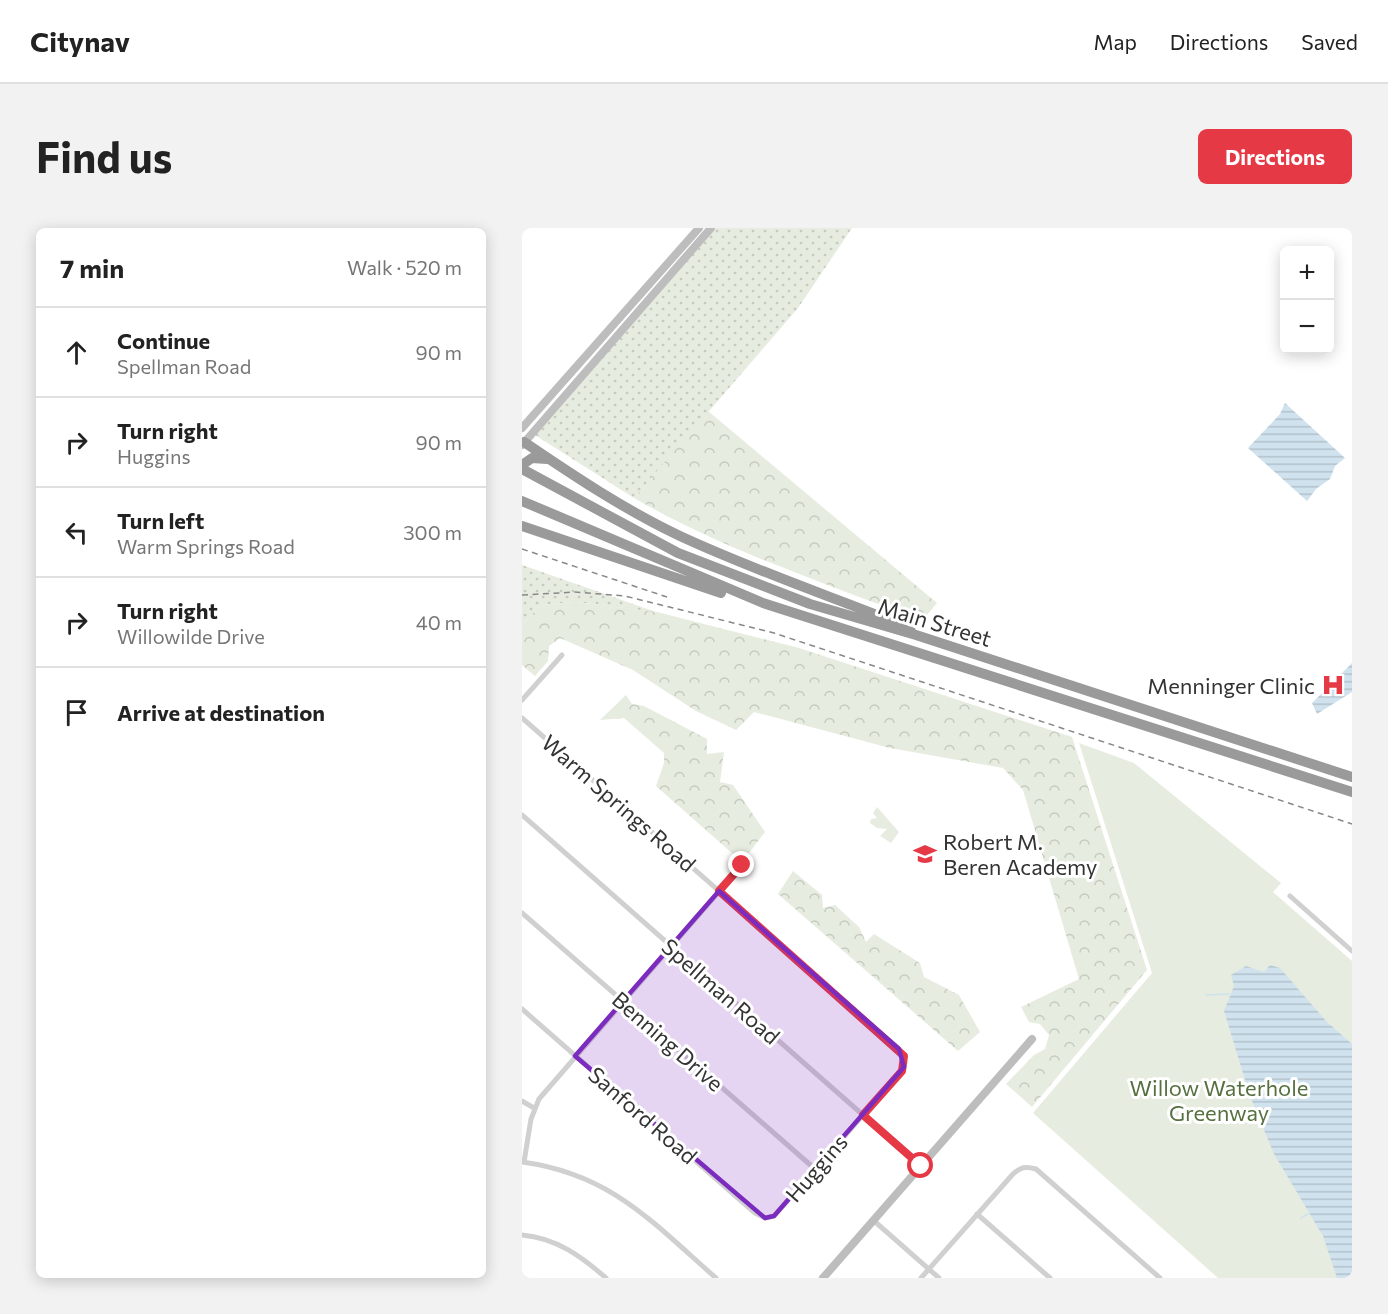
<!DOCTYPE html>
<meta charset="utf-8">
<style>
body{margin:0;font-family:Commissioner,sans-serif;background:#f2f2f2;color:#222}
.controls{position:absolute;right:18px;top:18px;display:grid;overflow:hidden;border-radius:9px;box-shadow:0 3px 15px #0003}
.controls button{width:54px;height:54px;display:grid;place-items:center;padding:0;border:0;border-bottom:2px solid #e0e0e0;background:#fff;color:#222;font:30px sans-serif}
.stop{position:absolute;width:18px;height:18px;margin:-14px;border:4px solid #e63946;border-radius:50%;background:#fff}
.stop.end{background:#e63946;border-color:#fff;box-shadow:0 2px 6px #0008}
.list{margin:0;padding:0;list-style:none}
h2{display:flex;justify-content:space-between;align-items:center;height:78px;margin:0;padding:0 24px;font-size:26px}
h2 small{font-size:20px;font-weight:400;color:#767676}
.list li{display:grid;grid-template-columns:39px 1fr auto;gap:18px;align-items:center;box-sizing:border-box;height:90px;padding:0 24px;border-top:2px solid #e0e0e0}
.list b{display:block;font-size:22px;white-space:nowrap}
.list p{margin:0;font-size:20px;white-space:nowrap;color:#767676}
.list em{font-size:20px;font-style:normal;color:#767676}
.icon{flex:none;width:33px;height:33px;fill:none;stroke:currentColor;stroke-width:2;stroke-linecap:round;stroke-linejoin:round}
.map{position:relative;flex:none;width:830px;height:1050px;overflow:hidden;border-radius:9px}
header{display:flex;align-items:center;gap:36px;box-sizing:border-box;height:84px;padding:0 30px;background:#fff;border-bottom:2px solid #e0e0e0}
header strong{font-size:28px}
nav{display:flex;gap:33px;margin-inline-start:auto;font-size:21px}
.intro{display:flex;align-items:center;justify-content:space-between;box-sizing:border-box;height:144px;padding:0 36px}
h1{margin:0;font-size:42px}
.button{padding:15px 27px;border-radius:9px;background:#e63946;color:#fff;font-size:21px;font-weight:700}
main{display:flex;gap:36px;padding:0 36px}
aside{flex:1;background:#fff;border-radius:9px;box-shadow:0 3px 15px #0003}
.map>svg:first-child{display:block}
</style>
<header>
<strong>Citynav</strong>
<nav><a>Map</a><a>Directions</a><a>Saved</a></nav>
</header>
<div class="intro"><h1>Find us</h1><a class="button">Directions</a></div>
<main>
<aside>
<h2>7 min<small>Walk · 520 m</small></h2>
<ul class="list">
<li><svg class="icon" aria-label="ahead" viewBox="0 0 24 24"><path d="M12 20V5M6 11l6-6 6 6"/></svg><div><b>Continue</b><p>Spellman Road</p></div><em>90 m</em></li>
<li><svg class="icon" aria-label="right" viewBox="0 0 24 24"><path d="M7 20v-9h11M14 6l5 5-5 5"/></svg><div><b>Turn right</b><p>Huggins</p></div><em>90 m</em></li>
<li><svg class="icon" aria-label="left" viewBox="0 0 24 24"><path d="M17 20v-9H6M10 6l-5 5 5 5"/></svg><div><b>Turn left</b><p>Warm Springs Road</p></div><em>300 m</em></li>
<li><svg class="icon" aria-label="right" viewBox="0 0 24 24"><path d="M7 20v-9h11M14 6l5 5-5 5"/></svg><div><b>Turn right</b><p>Willowilde Drive</p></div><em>40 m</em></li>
<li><svg class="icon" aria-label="arrive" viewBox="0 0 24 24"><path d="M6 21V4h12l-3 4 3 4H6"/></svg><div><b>Arrive at destination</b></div></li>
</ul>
</aside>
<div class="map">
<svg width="830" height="1050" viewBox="0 0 830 1050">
<defs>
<pattern id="grass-dots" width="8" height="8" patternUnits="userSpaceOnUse" patternTransform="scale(1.5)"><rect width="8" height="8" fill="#e6ecdf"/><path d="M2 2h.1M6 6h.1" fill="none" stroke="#c6cbc0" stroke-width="1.8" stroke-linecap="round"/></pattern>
<pattern id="forest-crowns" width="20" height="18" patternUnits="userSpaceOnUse" patternTransform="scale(1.5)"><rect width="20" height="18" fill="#e6ecdf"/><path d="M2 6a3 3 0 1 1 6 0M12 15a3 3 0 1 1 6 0" fill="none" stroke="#c6cbc0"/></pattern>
<pattern id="water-rules" width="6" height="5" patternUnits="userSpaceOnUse" patternTransform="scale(1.5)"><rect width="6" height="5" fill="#cfe2ee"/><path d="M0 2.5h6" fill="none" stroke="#b2c2cd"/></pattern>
</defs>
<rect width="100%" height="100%" fill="#fff"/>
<path fill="url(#grass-dots)" d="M 194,0 L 330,0 L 276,80 L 112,270 L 13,207 Z
M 0,337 L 134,384 L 54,374 L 18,377 L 0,398 Z"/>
<path fill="url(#forest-crowns)" d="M 186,183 L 415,375 L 400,393 C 303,355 202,322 112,270 Z
M 54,374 L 135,384 L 277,420 L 550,509 L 625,742 L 510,879 L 484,856 L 512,827 L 523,821 L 527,807 L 518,796 L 507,794 L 499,779 L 557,751 L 501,562 L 481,540 L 368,520 L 232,484 L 214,502 L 174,483 L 111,442 L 38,410 L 27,418 L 26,433 L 13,448 L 0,437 L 0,398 L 18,377 Z
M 104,467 L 110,476 L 122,478 L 185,511 L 185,526 L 202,524 L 198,554 L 211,557 L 243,604 L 220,634 L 134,558 L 142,535 L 142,525 L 102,490 L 78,492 Z
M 271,643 L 300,667 L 301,680 L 313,677 L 337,699 L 344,714 L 352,706 L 398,735 L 402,749 L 437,767 L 458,804 L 436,823 L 256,666 Z"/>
<path fill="#e6ecdf" d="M 557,515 L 612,535 L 759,655 L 751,664 L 830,733 L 830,1050 L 696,1050 L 511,885 L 630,745 Z
M 355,579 L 377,604 L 369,615 L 358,608 L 365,601 L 355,600 L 348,595 L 349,591 L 355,590 L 351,585 Z"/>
<path fill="url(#water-rules)" d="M 763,175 L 823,230 L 813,238 L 808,251 L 794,261 L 785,273 L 726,220 L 758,186 Z
M 830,435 L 830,464 L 795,486 L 790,475 Z
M 748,737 L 758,740 L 804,793 L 830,816 L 830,1050 L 815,1050 L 801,1008 L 752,926 L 728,868 L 702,783 L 712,758 L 709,747 L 724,738 L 742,744 Z"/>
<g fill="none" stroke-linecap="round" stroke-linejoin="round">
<path stroke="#cfe2ee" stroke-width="1.5" d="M 684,767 L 707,766
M 724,885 L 734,881
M 779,990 L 786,986"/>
<path stroke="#d0d0d0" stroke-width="5" d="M 0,472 L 40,427
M 0,490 L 377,821 L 383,834 L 380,843 L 252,988 L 243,990 L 233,985 L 0,781
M 0,587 L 399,938
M 768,668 L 830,723
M 0,685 L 293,941
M 0,873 L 12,880
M 0,934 C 89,946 130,994 194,1050
M 2,934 L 9,891 L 17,871 L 220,637
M 455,986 L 528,1050
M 351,992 L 417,1050
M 0,1007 C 34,1010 59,1028 84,1050
M 399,1050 L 491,946 C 499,939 503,938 514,941 L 638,1050"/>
<path stroke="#bdbdbd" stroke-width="8" d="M 0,200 L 177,0
M 0,217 L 189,0
M 301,1050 L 510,811"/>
<path stroke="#9a9a9a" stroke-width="10" d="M 2,214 C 52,248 103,282 158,308 C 231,342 308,368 383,398 L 389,403
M 0,237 L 10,230 L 25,231
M 0,241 L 156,325 L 288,376 L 394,407 L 830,549
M 0,273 L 241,375 L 830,564
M 0,298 L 199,365"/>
<path stroke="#888" stroke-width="1.5" stroke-dasharray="6 4.5" stroke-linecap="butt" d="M 0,321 L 145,369
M 0,367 L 53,364 L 103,368 L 252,405 L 830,596"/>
</g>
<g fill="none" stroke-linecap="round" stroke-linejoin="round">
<path stroke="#e63946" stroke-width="8" d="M 220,637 L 197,663 L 382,828 L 380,843 L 341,887 L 399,938"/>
</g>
<path fill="#7b2cbf" fill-opacity="0.2" stroke="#7b2cbf" stroke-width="4.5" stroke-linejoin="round" d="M 197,663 L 377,821 L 382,839 L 252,988 L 243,990 L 53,828 Z"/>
<defs>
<g id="hospital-bare" transform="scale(1.8)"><path d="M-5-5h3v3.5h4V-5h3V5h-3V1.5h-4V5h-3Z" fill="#e63946" stroke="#fff" stroke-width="2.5" paint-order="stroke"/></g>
<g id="school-bare" transform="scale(1.8)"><path d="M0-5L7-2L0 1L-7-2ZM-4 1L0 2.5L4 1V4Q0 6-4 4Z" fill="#e63946" stroke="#fff" stroke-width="2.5" paint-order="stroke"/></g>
</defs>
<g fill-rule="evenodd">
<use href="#hospital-bare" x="811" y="457"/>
<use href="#school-bare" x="403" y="626"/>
</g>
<g text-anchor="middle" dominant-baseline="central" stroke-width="6" stroke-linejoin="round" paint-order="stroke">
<g font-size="22" fill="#333" stroke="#fff">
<text transform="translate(413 394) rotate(17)">Main Street</text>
<text transform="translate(97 575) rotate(41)">Warm Springs Road</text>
<text transform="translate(199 763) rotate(41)">Spellman Road</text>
<text transform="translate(146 813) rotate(41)">Benning Drive</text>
<text transform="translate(121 887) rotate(41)">Sanford Road</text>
<text transform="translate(294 940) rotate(-49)">Huggins</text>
</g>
<g font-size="22" fill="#333" stroke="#fff" text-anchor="end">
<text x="793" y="457">Menninger Clinic</text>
<text x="421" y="613" text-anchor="start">Robert M.<tspan x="421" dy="25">Beren Academy</tspan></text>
</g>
<g font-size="22" fill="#56703f" stroke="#fff">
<text x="697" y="859">Willow Waterhole<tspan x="697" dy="25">Greenway</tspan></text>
</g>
</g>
</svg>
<div class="controls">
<button>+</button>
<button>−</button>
</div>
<div class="stop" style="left:399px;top:938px"></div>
<div class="stop end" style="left:220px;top:637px"></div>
</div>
</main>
